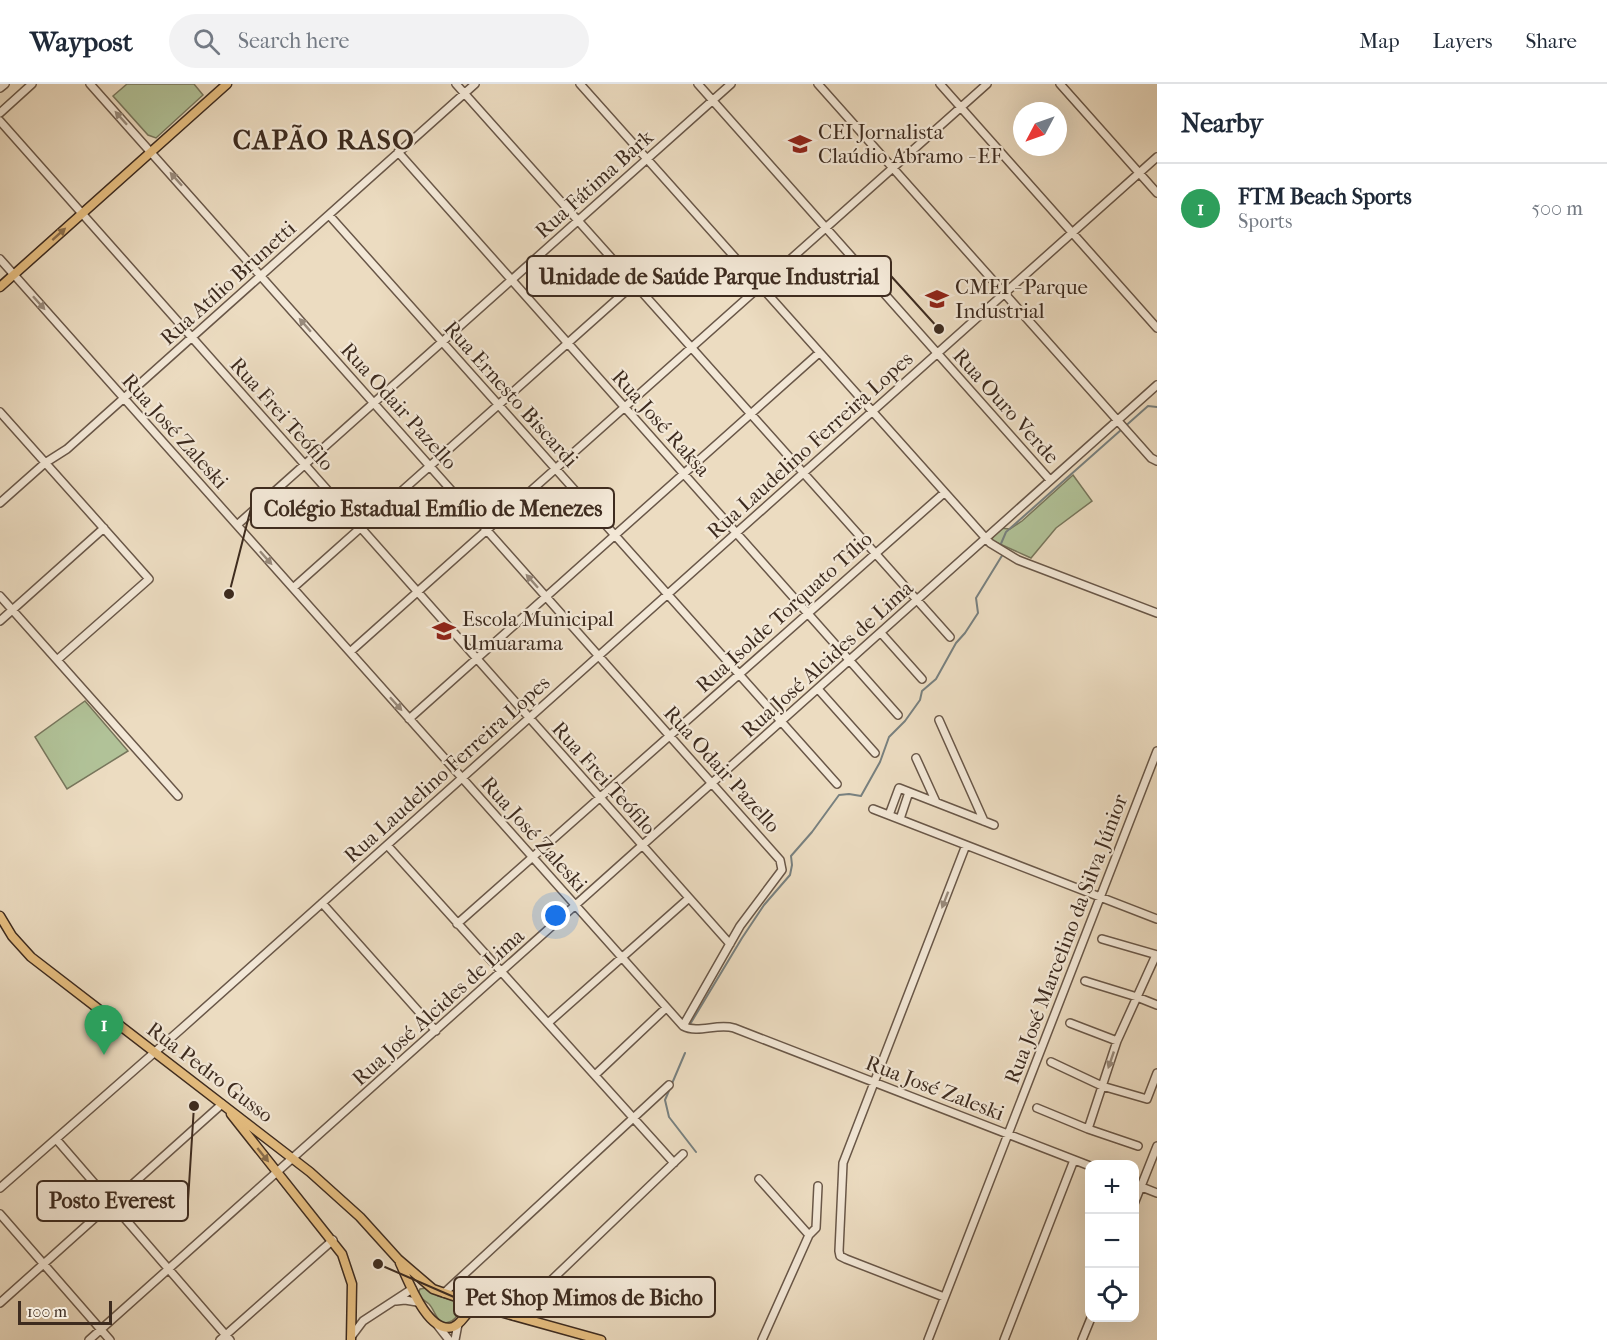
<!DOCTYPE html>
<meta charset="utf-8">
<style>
body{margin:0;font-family:"IM FELL French Canon",serif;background:#f2f2f3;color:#1f2937}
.controls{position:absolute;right:18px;bottom:18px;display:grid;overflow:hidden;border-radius:12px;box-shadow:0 6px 24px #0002}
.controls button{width:54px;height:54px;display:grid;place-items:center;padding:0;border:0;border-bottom:2px solid #e0e1e3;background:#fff;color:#1f2937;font:30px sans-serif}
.compass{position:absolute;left:1013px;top:18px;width:54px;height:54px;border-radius:50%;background:#fff;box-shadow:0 6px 24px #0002;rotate:229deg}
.scale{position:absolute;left:18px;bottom:15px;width:94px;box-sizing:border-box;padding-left:6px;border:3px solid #3d2b1f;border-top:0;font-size:16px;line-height:21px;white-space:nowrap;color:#3d2b1f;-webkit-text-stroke:4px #f3e8d7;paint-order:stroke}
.you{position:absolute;left:556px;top:832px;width:21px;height:21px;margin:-15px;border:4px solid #fff;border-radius:50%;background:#1a73e8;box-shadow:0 0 0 9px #1a73e833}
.badge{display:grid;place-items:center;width:39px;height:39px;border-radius:50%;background:#b45309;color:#fff;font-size:20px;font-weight:700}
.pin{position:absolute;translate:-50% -50px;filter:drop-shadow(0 2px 3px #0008)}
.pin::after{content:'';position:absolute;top:32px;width:21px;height:18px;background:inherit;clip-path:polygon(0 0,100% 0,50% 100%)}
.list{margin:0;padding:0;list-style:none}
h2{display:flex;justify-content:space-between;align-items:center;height:78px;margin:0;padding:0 24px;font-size:26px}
h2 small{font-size:20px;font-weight:400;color:#747a83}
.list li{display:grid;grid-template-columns:39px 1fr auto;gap:18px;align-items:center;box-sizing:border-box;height:90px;padding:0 24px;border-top:2px solid #e0e1e3}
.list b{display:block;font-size:22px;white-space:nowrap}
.list p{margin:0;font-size:20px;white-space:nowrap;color:#747a83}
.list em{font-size:20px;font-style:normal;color:#747a83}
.icon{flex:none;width:33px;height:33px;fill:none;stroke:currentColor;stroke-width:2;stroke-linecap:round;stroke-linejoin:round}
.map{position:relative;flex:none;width:1157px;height:1256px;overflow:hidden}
header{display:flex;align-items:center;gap:36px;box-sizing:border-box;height:84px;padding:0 30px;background:#fff;border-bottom:2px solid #e0e1e3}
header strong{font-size:28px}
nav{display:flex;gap:33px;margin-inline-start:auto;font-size:21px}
.search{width:420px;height:54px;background:#f2f2f3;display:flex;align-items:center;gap:15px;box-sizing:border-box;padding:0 21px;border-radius:33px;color:#747a83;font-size:22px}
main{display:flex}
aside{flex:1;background:#fff}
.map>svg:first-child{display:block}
</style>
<header>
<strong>Waypost</strong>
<div class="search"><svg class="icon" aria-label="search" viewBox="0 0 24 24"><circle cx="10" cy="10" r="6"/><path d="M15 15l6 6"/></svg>Search here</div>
<nav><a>Map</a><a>Layers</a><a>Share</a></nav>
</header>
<main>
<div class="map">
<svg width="1157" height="1256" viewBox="0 0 1157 1256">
<rect width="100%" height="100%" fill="#ecdcc1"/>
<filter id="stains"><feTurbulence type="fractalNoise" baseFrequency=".00333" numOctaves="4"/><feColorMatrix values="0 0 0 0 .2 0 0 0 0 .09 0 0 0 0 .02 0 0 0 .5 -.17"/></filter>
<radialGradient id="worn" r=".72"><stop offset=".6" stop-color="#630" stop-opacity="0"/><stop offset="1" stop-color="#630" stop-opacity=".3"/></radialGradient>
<path fill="#b1c298" stroke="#77765c" stroke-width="1.5" d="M 127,0 L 194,0 L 203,11 L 156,54 L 148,51 L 113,12 Z
M 1073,391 L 1092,417 L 1056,444 L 1031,474 L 991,456 L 999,444 L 1010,445 L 1022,437 Z
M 85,617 L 128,667 L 67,705 L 35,653 Z
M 426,1204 L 438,1212 L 456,1217 L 459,1227 C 457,1232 455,1236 449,1238 C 438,1243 435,1226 429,1220 C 424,1216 421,1215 418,1210 L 420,1205 Z"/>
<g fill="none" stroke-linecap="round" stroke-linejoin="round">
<path stroke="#78807f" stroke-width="2" d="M 1000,462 L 1006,448 L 1148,322 L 1157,323
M 689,942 L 742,854 L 764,821 L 790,791 L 792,781 L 791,772 L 812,748 L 839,711 L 849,710 L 861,712 L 880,678 L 889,653 L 905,637 L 920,616 L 922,607 L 936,595 L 956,559 L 965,549 L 978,529 L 976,514 L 1003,470
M 685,969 L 665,1016 L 669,1033 L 696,1068"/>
<g stroke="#695748" stroke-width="10">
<path id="minor" d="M 90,0 L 780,776 L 782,786 L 740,842 L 683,942
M 456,0 L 950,553
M 580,0 L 990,459 L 1018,476 L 1157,529
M 698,0 L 1050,396
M 818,0 L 1151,374 L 1157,377
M 940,0 L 1157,244
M 1060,0 L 1157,109
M 0,4 L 5,0
M 0,29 L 32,0
M 0,37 L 730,860
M 398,68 L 898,631
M 329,131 L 837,700
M 0,175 L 683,942 C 698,950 717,939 734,944 L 1090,1082
M 0,328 L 149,495 L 57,576
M 0,419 L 45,379 L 67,365 L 475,0
M 237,441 L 731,0
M 293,504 L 634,200
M 0,512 L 178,712
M 0,537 L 104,444
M 881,549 L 922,595
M 350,568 L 987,0
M 818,605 L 875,669
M 409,635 L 819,269
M 939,636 L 984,737
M 916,674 L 936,718
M 873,725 L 1157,835
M 889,731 L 899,704 L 994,741
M 900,735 L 909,708
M 387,761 L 674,1079
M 322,819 L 436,947
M 457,840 L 944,409
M 1102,855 L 1157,871
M 1085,897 L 1137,913 L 1157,921
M 548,939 L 689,814
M 1070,939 L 1117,957
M 1051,978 L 1102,1002 L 1147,1015 L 1157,989
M 595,991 L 666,924
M 1037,1024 L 1088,1045 L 1138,1062
M 1088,1045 L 1117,957 L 1156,871
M 56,1055 L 230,1256
M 759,1095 L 809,1151
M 1134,1100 L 1157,1109
M 0,1104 L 180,946 L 1157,73
M 1134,1120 L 1157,1062
M 0,1130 L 110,1256
M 444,1209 L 669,1001
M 944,1213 L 846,1175 L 840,1172 L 839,1167 L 843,1079 L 966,761
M 396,1217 L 405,1216 L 417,1218
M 0,1219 L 222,1020
M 514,1232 L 683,1070
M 438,1242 L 449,1256
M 351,1253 L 363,1237 L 412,1205
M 89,1256 L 1157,301
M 220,1256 L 333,1156
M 455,1256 L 458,1240
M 762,1256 L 809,1151 L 816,1144 L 818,1102
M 928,1256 L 1157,667
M 1004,1256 L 1074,1076
M 1082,1256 L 1091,1234"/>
</g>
<g stroke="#3d2b1f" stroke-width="11">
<path id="major" d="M 0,203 L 227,0
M 0,832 L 12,852 L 31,873 L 310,1088 L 360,1133 L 398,1175 L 433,1205 L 500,1228 L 601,1256
M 231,1030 L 342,1170 L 352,1200 L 351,1256
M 400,1179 C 408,1196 428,1251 453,1243 C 461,1240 463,1233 469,1228 L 484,1227"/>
</g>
<use href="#minor" stroke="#f3e8d7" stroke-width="7"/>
<use href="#major" stroke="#e6be80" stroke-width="8"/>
</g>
<defs><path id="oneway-solid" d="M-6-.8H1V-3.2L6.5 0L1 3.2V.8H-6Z" transform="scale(1.5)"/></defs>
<g fill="#988a7b">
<use href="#oneway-solid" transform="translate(121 34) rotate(-132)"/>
<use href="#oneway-solid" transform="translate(176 95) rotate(-132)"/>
<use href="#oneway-solid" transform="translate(39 219) rotate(48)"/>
<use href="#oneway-solid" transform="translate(305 241) rotate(-131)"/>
<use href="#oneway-solid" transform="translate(266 474) rotate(48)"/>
<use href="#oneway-solid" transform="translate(532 497) rotate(-132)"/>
<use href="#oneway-solid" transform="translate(396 620) rotate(48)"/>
<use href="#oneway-solid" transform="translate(945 816) rotate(111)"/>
<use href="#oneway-solid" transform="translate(1111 976) rotate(109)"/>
</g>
<g fill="#896d4b">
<use href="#oneway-solid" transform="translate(59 150) rotate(-42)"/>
<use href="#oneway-solid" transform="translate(263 1071) rotate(51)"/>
</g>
<defs>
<g id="school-bare" transform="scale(1.8)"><path d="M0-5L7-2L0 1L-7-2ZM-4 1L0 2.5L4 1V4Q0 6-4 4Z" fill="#8f2418" stroke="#f3e8d7" stroke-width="2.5" paint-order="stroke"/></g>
</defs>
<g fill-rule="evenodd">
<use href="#school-bare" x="800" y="60"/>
<use href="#school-bare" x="937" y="215"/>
<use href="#school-bare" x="444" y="547"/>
</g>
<g text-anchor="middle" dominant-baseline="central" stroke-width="4.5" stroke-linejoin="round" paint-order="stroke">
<g font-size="21" fill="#3d2b1f" stroke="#f3e8d7" text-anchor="start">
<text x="818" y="48">CEI Jornalista<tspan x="818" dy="24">Claúdio Abramo - EF</tspan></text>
<text x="955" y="203">CMEI - Parque<tspan x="955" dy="24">Industrial</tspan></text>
<text x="462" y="535">Escola Municipal<tspan x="462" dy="24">Umuarama</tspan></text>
</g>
<g font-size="21" fill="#3d2b1f" stroke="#f3e8d7">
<text transform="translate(594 100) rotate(-42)">Rua Fátima Bark</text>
<text transform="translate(228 199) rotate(-42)">Rua Atílio Brunetti</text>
<text transform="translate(511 310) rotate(48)">Rua Ernesto Biscardi</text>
<text transform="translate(399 322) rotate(48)">Rua Odair Pazello</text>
<text transform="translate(1006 322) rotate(48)">Rua Ouro Verde</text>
<text transform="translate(282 330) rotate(48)">Rua Frei Teófilo</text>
<text transform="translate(661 339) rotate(48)">Rua José Raksa</text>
<text transform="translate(175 347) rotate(48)">Rua José Zaleski</text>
<text transform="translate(810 361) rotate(-42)">Rua Laudelino Ferreira Lopes</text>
<text transform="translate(784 528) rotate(-42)">Rua Isolde Torquato Tílio</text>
<text transform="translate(827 575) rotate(-42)">Rua José Alcides de Lima</text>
<text transform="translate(447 685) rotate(-42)">Rua Laudelino Ferreira Lopes</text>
<text transform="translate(722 685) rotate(48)">Rua Odair Pazello</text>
<text transform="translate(604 694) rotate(48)">Rua Frei Teófilo</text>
<text transform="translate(534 750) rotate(48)">Rua José Zaleski</text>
<text transform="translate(1066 855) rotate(-69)">Rua José Marcelino da Silva Júnior</text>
<text transform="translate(438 923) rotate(-42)">Rua José Alcides de Lima</text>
<text transform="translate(210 988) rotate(37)">Rua Pedro Gusso</text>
<text transform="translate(935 1004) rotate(21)">Rua José Zaleski</text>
</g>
<g font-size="27" font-weight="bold" letter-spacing="1.5" fill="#3d2b1f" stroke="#f3e8d7">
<text x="324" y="56">CAPÃO RASO</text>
</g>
</g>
<path fill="none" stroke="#3d2b1f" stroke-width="2" d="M939 245L891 192M229 510L251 424M194 1022L188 1117M378 1180L454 1213"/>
<g fill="#3d2b1f" stroke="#f3e8d7" stroke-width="2">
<circle cx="939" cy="245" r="6"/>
<circle cx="229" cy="510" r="6"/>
<circle cx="194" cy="1022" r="6"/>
<circle cx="378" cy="1180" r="6"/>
</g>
<g fill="#f3e8d7" stroke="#3d2b1f" stroke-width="2">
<rect x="527" y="172" width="364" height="40" rx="6"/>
<rect x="251" y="404" width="363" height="40" rx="6"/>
<rect x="37" y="1097" width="151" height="40" rx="6"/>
<rect x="454" y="1193" width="261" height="40" rx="6"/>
</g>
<g font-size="22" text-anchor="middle" font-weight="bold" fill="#3d2b1f">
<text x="709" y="200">Unidade de Saúde Parque Industrial</text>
<text x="433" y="432">Colégio Estadual Emílio de Menezes</text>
<text x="112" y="1124">Posto Everest</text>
<text x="584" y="1221">Pet Shop Mimos de Bicho</text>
</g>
<rect width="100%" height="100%" filter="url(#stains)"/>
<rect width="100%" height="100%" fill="url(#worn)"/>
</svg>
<div class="controls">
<button>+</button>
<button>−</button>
<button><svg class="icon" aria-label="locate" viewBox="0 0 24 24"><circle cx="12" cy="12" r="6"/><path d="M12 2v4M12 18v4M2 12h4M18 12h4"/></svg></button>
</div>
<svg class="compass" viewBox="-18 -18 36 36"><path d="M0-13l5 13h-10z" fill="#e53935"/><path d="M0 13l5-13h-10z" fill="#747a83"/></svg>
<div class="scale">100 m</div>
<div class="you"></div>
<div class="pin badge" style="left:104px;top:971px;background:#2e9e5b">1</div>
</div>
<aside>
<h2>Nearby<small></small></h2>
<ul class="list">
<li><span class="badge" style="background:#2e9e5b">1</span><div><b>FTM Beach Sports</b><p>Sports</p></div><em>500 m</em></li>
</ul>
</aside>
</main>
